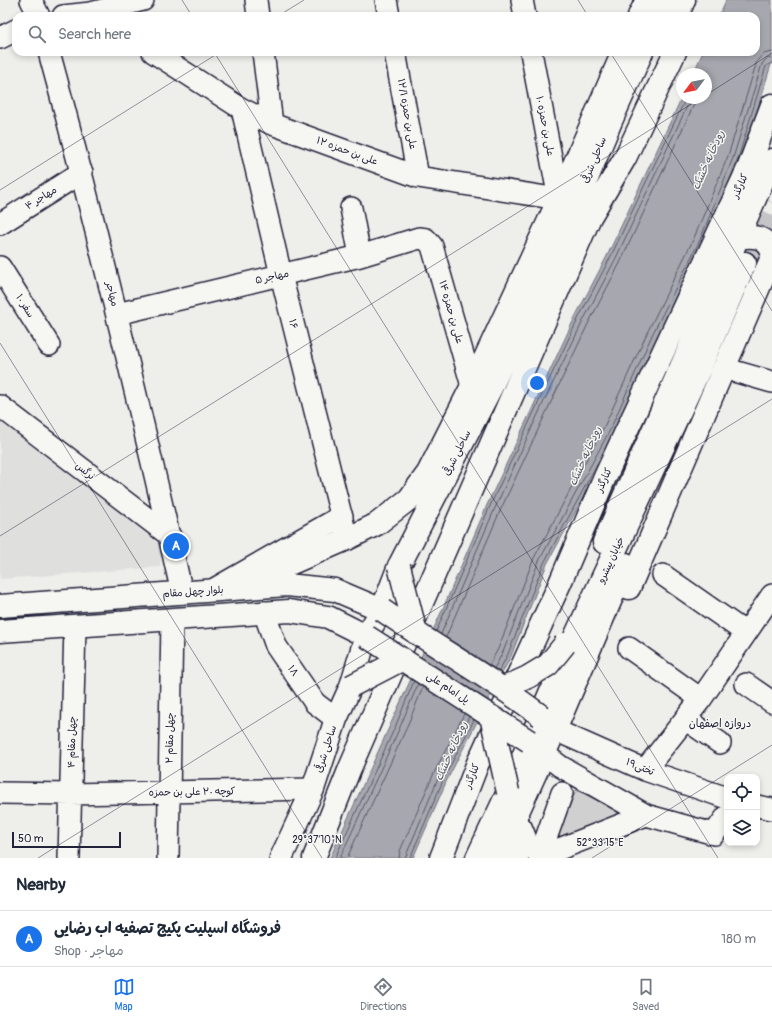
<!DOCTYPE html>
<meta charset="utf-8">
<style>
body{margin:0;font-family:Pangolin,"Playpen Sans Arabic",sans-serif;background:#f6f6f7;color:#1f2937}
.controls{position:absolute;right:12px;bottom:12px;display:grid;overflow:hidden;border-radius:8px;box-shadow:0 2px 6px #0003}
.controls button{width:36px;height:36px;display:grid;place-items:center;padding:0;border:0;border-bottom:1px solid #e0e1e3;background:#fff;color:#1f2937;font:20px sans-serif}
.compass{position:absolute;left:676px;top:68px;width:36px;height:36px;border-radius:50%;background:#fff;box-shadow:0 2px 6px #0003;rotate:238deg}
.scale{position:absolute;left:12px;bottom:10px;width:109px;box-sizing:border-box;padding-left:4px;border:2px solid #22223b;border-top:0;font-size:11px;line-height:14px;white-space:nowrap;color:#22223b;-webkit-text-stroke:3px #f6f6f2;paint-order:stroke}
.you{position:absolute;left:537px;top:383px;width:14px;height:14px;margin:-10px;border:3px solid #fff;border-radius:50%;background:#1a73e8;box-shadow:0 0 0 6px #1a73e833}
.badge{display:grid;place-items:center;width:26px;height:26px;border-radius:50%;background:#1a73e8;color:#fff;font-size:13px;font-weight:700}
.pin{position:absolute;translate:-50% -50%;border:2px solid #fff;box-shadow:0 1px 4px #0006}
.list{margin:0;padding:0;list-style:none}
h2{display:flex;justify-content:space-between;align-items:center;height:52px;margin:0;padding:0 16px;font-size:17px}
h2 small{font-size:13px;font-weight:400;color:#747a83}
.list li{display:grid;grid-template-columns:26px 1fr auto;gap:12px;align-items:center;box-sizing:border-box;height:56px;padding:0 16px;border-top:1px solid #e0e1e3}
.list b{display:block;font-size:15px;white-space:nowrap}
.list p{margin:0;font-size:13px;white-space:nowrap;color:#747a83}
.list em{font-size:13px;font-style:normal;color:#747a83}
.icon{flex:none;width:22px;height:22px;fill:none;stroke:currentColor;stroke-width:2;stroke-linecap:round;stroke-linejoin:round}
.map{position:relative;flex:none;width:772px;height:858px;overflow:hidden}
.search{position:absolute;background:#fff;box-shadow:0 2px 6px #0003;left:12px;right:12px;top:12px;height:44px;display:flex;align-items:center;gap:10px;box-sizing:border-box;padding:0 14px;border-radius:12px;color:#747a83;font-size:15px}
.sheet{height:108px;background:#fff}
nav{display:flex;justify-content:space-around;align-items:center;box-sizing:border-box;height:56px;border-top:1px solid #e0e1e3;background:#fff;font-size:11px;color:#747a83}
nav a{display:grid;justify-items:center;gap:2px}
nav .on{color:#1a73e8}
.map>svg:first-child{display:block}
</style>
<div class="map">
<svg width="772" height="858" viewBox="0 0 772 858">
<rect width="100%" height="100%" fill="#eeeeeb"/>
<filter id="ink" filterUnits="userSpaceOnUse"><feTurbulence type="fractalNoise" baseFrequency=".025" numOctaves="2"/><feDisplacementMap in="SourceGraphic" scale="8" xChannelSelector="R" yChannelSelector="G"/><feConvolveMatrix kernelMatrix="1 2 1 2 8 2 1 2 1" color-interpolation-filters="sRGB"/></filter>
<g filter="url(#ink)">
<path fill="#dfdfde" d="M 0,420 L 162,546 L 160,567 L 0,579 Z"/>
<path fill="#d0d0d1" stroke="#797986" d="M 576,790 L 623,812 L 556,841 Z"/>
<path fill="#a7a7af" stroke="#727281" d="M 726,0 L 772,0 L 772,61 L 742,161 L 618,434 L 547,564 L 511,656 L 447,780 L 413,858 L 330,858 L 444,606 L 487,505 L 575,317 L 607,256 L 682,97 L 706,98 L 706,74 L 693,74 L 703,52 L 756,52 L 756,16 L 719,16 Z"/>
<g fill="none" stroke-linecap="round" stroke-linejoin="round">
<path stroke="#575769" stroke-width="1" d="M 729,182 L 738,159 L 766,66 L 772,63
M 436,632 L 490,506 L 541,397 L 578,319 L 610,258 L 686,98
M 441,634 L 495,508 L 545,399 L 583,321 L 615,260 L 691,98
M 446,637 L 500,511 L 551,402 L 588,324 L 620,263 L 697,98
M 489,665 L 498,649 L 534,558 L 604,427 L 647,333 L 694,238 L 728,156 L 757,61 L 763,54 L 772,52
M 494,669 L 503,652 L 539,561 L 610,430 L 652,335 L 700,240 L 733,158 L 762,64 L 766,59 L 772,58
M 499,671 L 508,654 L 544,563 L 603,453
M 335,858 L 396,725 L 414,681
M 340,858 L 400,727 L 418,684
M 347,858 L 406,729 L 423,687
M 399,858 L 400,851 L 434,773 L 464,714
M 405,858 L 439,776 L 469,717
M 410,858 L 444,778 L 474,720"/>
<path stroke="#c5c5c8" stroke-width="22" stroke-dasharray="22 11" stroke-linecap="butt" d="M 745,263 L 772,202"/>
<g stroke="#22223b" stroke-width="24">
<path id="minor" d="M 31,0 L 39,16
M 256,0 L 258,16
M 386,0 L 389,16
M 522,0 L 525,16
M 63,16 L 91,13 L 143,0
M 0,38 L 16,30
M 49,52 C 98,231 141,412 182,593
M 153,52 L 242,109 L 272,124 L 418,177 L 559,199 L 531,52
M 263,52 L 272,124
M 395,52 L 418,177
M 242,109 L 281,275 L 347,539
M 351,208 L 360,256
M 0,224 L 82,172
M 0,267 L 49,345
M 117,314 L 360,256 L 419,238 L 426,239 L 432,246 L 472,386
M 723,368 L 772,382
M 0,406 L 170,536
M 663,575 L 746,633
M 216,588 L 342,516
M 264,612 L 276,646 L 315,703 L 336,719
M 629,648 L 701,699
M 746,684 L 772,702
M 685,719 L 720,743
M 555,730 L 645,770 L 727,798
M 530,743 L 560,766 L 646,815 L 714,834 L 727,816
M 645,770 L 701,699 L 772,595
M 0,793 L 71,794 L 313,789
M 757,806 L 772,809
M 539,857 L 646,815
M 69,858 L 75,626
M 168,858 L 172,619
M 539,858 L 562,793"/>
</g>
<g stroke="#22223b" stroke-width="25">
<path id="major" d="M 639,16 L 647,0
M 659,16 L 667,0
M 677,16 L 684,0
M 738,238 C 753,235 765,236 772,251
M 604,542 L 772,160
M 629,588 L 772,257
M 232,589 L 347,539 L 377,524 L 409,499 L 428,473 L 472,386 L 559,199 L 623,52
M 0,606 L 287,585 L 335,590 L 382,610
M 0,631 L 289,611 L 328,617 L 366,636
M 514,822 L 521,828 L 525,838 L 517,858
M 281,858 L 313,789 L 336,719 L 351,686 L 366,636 L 382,610 L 399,566 L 491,388 L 586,181 L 611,121 L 642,52
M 314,858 L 350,768 L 590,217 L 625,158 L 675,52
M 441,858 L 477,765 L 560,583 L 605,477 L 748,169 L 772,105
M 477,858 L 508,792 L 562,665 L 700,368 L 745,263
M 497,858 L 555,730 L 626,564"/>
</g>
<use href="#minor" stroke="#f6f6f2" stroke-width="21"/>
<use href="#major" stroke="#f6f6f2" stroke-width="22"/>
<g stroke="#22223b" stroke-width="25" stroke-linecap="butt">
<path id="major-bridge" d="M 399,566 L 416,633
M 382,610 C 434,646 490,677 541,716
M 366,636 L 529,741
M 351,686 L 403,659
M 504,688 L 528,677 L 548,665 L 565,644
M 491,716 L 508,792"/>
</g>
<use href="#major-bridge" stroke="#f6f6f2" stroke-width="22"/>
</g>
</g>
<path fill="none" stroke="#22223b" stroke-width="1" stroke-opacity="0.45" d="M 182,0 L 192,16M 578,0 L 588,16M 278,16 L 304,0M 214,52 L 718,858M 610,52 L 772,311M 706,95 L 772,53M 0,190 L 220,52M 0,343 L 322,858M 0,536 L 701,98M 38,858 L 772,399M 592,858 L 772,745"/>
<g text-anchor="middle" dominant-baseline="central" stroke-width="3" stroke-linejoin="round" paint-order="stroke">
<g font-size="10" fill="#22223b" stroke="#f6f6f2">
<text transform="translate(407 114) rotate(80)">۱۲/۱ علی بن حمزه</text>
<text transform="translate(545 126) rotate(79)">۱۰ علی بن حمزه</text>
<text transform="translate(347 151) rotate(20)">۱۲ علی بن حمزه</text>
<text transform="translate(594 160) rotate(-67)">ساحلی شرقی</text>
<text transform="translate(740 186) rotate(-65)">کنارگذر</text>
<text transform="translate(41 198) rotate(-32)">۴ مهاجر</text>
<text transform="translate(272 277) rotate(-13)">۵ مهاجر</text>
<text transform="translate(112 294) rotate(76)">مهاجر</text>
<text transform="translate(25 306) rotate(58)">۱۰ سفر</text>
<text transform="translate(451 312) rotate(74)">۱۴ علی بن حمزه</text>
<text transform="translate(293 324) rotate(76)">۱۶</text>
<text transform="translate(457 453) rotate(-63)">ساحلی شرقی</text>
<text transform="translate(85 471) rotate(38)">نرگس</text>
<text transform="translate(604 480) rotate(-66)">کنارگذر</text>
<text transform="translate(611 560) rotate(-65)">خیابان پیشرو</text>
<text transform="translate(193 592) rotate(-4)">بلوار چهل مقام</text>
<text transform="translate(293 671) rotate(55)">۱۸</text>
<text transform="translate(448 688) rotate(33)">پل امام علی</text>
<text transform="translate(170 738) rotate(-89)">چهل مقام ۲</text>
<text transform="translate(72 742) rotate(-89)">چهل مقام ۴</text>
<text transform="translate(326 749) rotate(-72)">ساحلی شرقی</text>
<text transform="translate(640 767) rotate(22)">تختی۱۹</text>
<text transform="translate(472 776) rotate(-68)">کنارگذر</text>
<text transform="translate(192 792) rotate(-1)">کوچه ۲۰ علی بن حمزه</text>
</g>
<g font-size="11" font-style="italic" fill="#575769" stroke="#f6f6f2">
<text transform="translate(708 160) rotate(-66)">رودخانه خشک</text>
<text transform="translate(585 456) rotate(-66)">رودخانه خشک</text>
<text transform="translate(451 751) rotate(-66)">رودخانه خشک</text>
</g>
<g font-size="11" fill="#22223b" stroke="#f6f6f2">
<text x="720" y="723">دروازه اصفهان</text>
</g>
</g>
<g font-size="10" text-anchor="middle" fill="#22223b" stroke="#f6f6f2" stroke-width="3" stroke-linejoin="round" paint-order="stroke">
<text x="317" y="843">29°37'10"N</text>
<text x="600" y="846">52°33'15"E</text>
</g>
</svg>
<div class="controls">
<button><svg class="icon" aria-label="locate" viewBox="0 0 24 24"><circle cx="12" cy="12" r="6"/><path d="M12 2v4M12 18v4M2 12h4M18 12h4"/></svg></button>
<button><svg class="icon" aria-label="layers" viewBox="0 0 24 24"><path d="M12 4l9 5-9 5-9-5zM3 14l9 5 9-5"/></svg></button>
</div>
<svg class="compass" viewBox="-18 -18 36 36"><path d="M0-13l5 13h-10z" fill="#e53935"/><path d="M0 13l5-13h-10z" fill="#747a83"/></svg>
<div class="scale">50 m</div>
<div class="you"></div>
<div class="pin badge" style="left:176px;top:546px">A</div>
<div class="search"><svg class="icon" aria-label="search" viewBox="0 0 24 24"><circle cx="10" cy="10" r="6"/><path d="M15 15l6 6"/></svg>Search here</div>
</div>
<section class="sheet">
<h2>Nearby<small></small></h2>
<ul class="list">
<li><span class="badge">A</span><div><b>فروشگاه اسپلیت پکیج تصفیه اب رضایی</b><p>Shop · مهاجر</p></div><em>180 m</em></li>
</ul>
</section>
<nav>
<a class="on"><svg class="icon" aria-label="map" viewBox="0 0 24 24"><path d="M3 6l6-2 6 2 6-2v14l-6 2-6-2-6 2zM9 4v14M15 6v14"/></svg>Map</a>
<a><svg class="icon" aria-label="directions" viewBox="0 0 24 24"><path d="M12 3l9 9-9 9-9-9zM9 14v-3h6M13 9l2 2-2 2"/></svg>Directions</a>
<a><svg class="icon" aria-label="saved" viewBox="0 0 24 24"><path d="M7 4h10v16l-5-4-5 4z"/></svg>Saved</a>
</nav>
